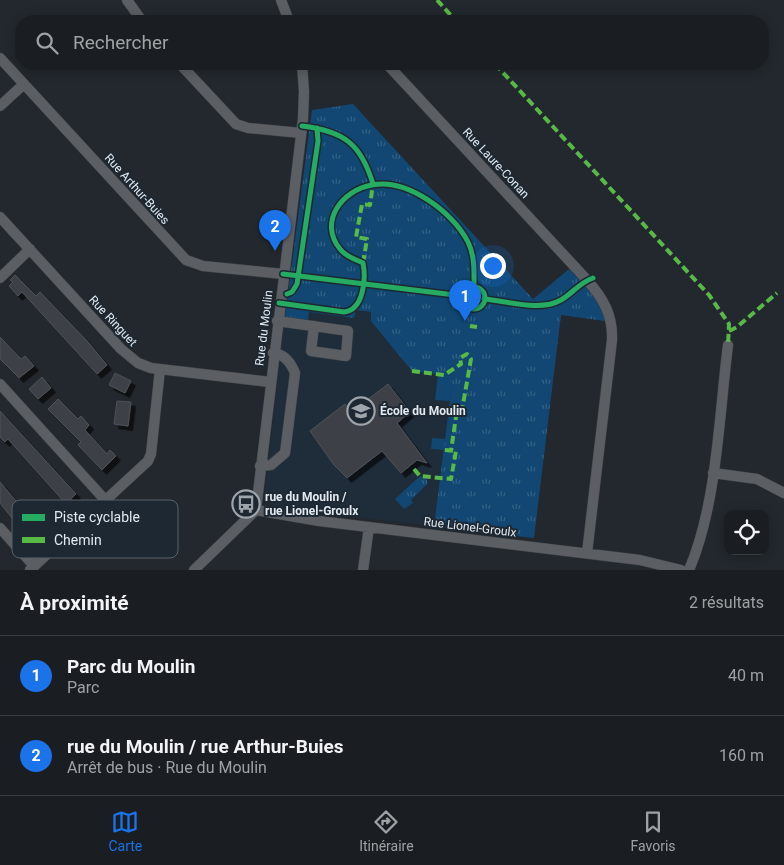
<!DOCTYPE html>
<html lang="fr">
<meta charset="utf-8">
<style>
body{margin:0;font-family:Roboto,sans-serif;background:#23272a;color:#f1f3f6}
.controls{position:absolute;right:15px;bottom:15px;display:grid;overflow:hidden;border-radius:10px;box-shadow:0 2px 12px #0003}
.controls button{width:45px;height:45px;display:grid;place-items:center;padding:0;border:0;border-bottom:1px solid #383c40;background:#1a1e22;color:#f1f3f6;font:25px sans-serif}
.you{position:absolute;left:492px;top:265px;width:18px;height:18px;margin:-12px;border:4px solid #fff;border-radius:50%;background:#1a73e8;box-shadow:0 0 0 8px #1a73e833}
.badge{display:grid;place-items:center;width:32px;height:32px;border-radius:50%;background:#1a73e8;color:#fff;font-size:16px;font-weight:700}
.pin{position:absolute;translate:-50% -41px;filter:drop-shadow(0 1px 2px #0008)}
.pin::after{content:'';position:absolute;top:26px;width:18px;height:15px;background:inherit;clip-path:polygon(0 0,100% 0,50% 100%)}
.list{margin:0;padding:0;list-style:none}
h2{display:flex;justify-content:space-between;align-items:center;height:65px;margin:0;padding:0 20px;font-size:21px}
h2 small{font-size:16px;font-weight:400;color:#9fa2a5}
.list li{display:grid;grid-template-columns:32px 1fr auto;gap:15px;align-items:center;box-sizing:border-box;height:80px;padding:0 20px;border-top:1px solid #383c40}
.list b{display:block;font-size:19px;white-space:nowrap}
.list p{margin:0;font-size:16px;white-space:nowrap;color:#9fa2a5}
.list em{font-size:16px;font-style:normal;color:#9fa2a5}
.icon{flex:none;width:28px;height:28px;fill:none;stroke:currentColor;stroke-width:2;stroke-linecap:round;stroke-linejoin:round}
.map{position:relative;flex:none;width:784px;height:570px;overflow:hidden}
.search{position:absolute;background:#1a1e22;box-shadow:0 2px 12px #0003;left:15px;right:15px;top:15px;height:55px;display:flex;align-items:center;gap:12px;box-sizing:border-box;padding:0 18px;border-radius:20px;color:#9fa2a5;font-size:19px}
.sheet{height:225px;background:#1a1e22}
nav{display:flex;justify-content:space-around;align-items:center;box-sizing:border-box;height:70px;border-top:1px solid #383c40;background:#1a1e22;font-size:14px;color:#9fa2a5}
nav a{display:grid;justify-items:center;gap:2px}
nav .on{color:#1a73e8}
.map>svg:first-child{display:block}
</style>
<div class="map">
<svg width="784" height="570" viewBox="0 0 784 570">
<defs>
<pattern id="park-tufts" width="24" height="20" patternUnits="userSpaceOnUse" patternTransform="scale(1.25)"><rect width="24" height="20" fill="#114772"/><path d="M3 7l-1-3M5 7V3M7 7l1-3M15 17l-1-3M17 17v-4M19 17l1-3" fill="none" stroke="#336286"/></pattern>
<filter id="shadow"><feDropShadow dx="4.5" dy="4.5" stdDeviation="0" flood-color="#0009"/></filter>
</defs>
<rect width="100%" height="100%" fill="#22282d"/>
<path fill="#1f2d3b" d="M 355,310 L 371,312 L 453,376 L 434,526 L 280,508 L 273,505 L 267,497 L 265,491 L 285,317 L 309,312 L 354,318 Z"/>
<path fill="#114772" d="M 438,374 L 453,376 L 450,401 L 435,400 Z
M 432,438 L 445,439 L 444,450 L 431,449 Z"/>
<path fill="url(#park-tufts)" d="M 353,104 L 533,299 L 569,269 C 584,285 600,300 605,321 L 561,315 L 534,538 L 434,526 L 453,376 L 412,371 L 371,321 L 371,312 L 356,310 L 354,318 L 309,312 L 308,320 L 285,317 L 312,110 Z
M 420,476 L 427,480 L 427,484 L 411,500 L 413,503 L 404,509 L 395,499 Z"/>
<path fill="#3c4146" stroke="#4d5257" filter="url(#shadow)" d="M 15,275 L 36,296 L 40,292 L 88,342 L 107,365 L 97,374 L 22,292 L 18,296 L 9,286 L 13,282 L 10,280 Z
M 0,337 L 21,359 L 25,356 L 34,366 L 19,378 L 0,359 Z
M 115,373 L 131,381 L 125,393 L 109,385 Z
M 42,377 L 51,388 L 38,399 L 29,389 Z
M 388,384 L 410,412 L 397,423 L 427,463 L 417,460 L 401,473 L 382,451 L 347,478 L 334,465 L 310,431 L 345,404 L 352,414 L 356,413 L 368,404 L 366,401 Z
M 58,399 L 78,419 L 81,416 L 89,425 L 85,430 L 107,454 L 110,450 L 116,456 L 102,470 L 78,445 L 81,442 L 48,409 Z
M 117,401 L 131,402 L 128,426 L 114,424 Z
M 0,411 L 76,494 L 66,504 L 8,439 L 5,442 L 0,437 Z
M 0,482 L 38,527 L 29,535 L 26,531 L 24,533 L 0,503 Z"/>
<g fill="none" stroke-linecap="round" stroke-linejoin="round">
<g stroke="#3f4449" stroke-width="11">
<path id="minor" d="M 127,0 L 142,21
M 281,0 L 289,21
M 0,58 L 186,260 L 203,266 L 283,274
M 180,64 L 236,124 L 248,128 L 301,133
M 387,64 L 587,280 C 603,298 613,315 612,340 L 587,553
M 0,106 L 24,84
M 0,217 L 121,349 L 138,363 L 151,368 L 270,382
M 0,278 L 30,249
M 277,321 C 301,324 325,328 348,331 L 346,356 L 311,351 L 314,326
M 0,384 L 106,501
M 260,466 L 271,465 L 285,453 L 295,373 C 291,363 285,354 273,353
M 713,473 L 757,479 L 784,493
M 256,510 L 319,521 L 640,560 L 681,570
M 0,528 L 34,566
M 30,570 L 148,461 L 151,454 L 160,369
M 194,570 L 256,510 L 303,119 L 304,92 L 302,64
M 363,570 L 369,527
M 689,570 C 717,505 719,416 728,345"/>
</g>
<use href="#minor" stroke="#5b5f63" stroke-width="10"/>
<path stroke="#58b947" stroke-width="4" stroke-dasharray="8 4" stroke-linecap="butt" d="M 437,0 L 456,21
M 495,64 L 709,295 L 729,324 L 728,345
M 363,263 L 367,239 L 356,237 L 362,204 L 370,205 L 373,184
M 470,326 L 477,327
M 729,331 L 737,327 L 777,293
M 412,371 L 444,375 L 461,364 L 460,358 L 467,354 L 471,359 L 462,410 L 457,410 L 451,451
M 414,469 L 420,476 L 451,479 L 456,451 L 444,450"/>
<g stroke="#1d2832" stroke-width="8">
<path id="cycleway" d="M 302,126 C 344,131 361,144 373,184
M 283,274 L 463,296
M463 298a11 11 0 1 1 22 0a11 11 0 1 1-22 0Z
M 287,294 L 292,292 L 297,284 L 318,141 L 317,128
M 484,299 C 507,301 540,312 561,300 C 573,293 579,283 593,278
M 279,303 L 344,312 C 364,310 366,278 363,263 C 355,259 346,257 340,249 C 318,222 342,190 372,185 C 407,178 453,212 468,242 C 475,256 474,272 474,287"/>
</g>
<use href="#cycleway" stroke="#26ab63" stroke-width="5"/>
</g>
<defs>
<g id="school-ring" transform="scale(1.4375)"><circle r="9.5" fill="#1d2832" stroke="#9fa5ac" stroke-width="1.5"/><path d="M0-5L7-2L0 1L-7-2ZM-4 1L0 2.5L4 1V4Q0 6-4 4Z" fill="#9fa5ac"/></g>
<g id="bus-ring" transform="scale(1.4375)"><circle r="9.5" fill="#1d2832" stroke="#9fa5ac" stroke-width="1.5"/><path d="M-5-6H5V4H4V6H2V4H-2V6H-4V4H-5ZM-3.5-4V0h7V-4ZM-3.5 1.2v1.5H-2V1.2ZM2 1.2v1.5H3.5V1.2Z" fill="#9fa5ac"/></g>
</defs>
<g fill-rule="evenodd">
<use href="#school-ring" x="361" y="411"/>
<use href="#bus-ring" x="246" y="504"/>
</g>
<g text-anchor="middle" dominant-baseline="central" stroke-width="4" stroke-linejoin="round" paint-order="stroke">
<g font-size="12" fill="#e2e9f0" stroke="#1d2832">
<text transform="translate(496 163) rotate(47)">Rue Laure-Conan</text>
<text transform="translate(137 189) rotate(48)">Rue Arthur-Buies</text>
<text transform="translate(113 321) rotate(47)">Rue Ringuet</text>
<text transform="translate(264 328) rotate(-83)">Rue du Moulin</text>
<text transform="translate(470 527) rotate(7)">Rue Lionel-Groulx</text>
</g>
<g font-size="12" font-weight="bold" fill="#e2e9f0" stroke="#1d2832" text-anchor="start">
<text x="380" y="411">École du Moulin</text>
<text x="265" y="497">rue du Moulin /<tspan x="265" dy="14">rue Lionel-Groulx</tspan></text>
</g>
</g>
<rect x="12" y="500" width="166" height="58" rx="8" fill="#1d2832" stroke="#58626b" stroke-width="1"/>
<rect x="22" y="514" width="23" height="7" fill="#26ab63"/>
<rect x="22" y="537" width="23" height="6" fill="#58b947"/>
<g font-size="14" fill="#e2e9f0">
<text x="54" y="522">Piste cyclable</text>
<text x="54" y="545">Chemin</text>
</g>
</svg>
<div class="controls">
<button><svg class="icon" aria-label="locate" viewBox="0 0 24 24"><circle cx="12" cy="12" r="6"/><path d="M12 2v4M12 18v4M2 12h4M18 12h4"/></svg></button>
</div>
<div class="you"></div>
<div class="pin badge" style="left:465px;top:321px">1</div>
<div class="pin badge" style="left:275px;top:251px">2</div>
<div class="search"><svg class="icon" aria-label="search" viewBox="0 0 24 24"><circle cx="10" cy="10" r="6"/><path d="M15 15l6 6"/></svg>Rechercher</div>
</div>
<section class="sheet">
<h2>À proximité<small>2 résultats</small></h2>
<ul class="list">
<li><span class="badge">1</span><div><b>Parc du Moulin</b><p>Parc</p></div><em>40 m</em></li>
<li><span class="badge">2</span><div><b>rue du Moulin / rue Arthur-Buies</b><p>Arrêt de bus · Rue du Moulin</p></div><em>160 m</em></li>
</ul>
</section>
<nav>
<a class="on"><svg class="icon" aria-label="map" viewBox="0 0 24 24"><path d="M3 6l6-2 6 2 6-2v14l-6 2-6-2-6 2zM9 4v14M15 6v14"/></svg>Carte</a>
<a><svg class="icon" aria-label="directions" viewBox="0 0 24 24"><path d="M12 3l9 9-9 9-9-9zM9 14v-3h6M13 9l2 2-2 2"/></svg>Itinéraire</a>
<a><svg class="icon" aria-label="saved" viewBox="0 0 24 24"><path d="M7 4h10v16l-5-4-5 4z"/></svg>Favoris</a>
</nav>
